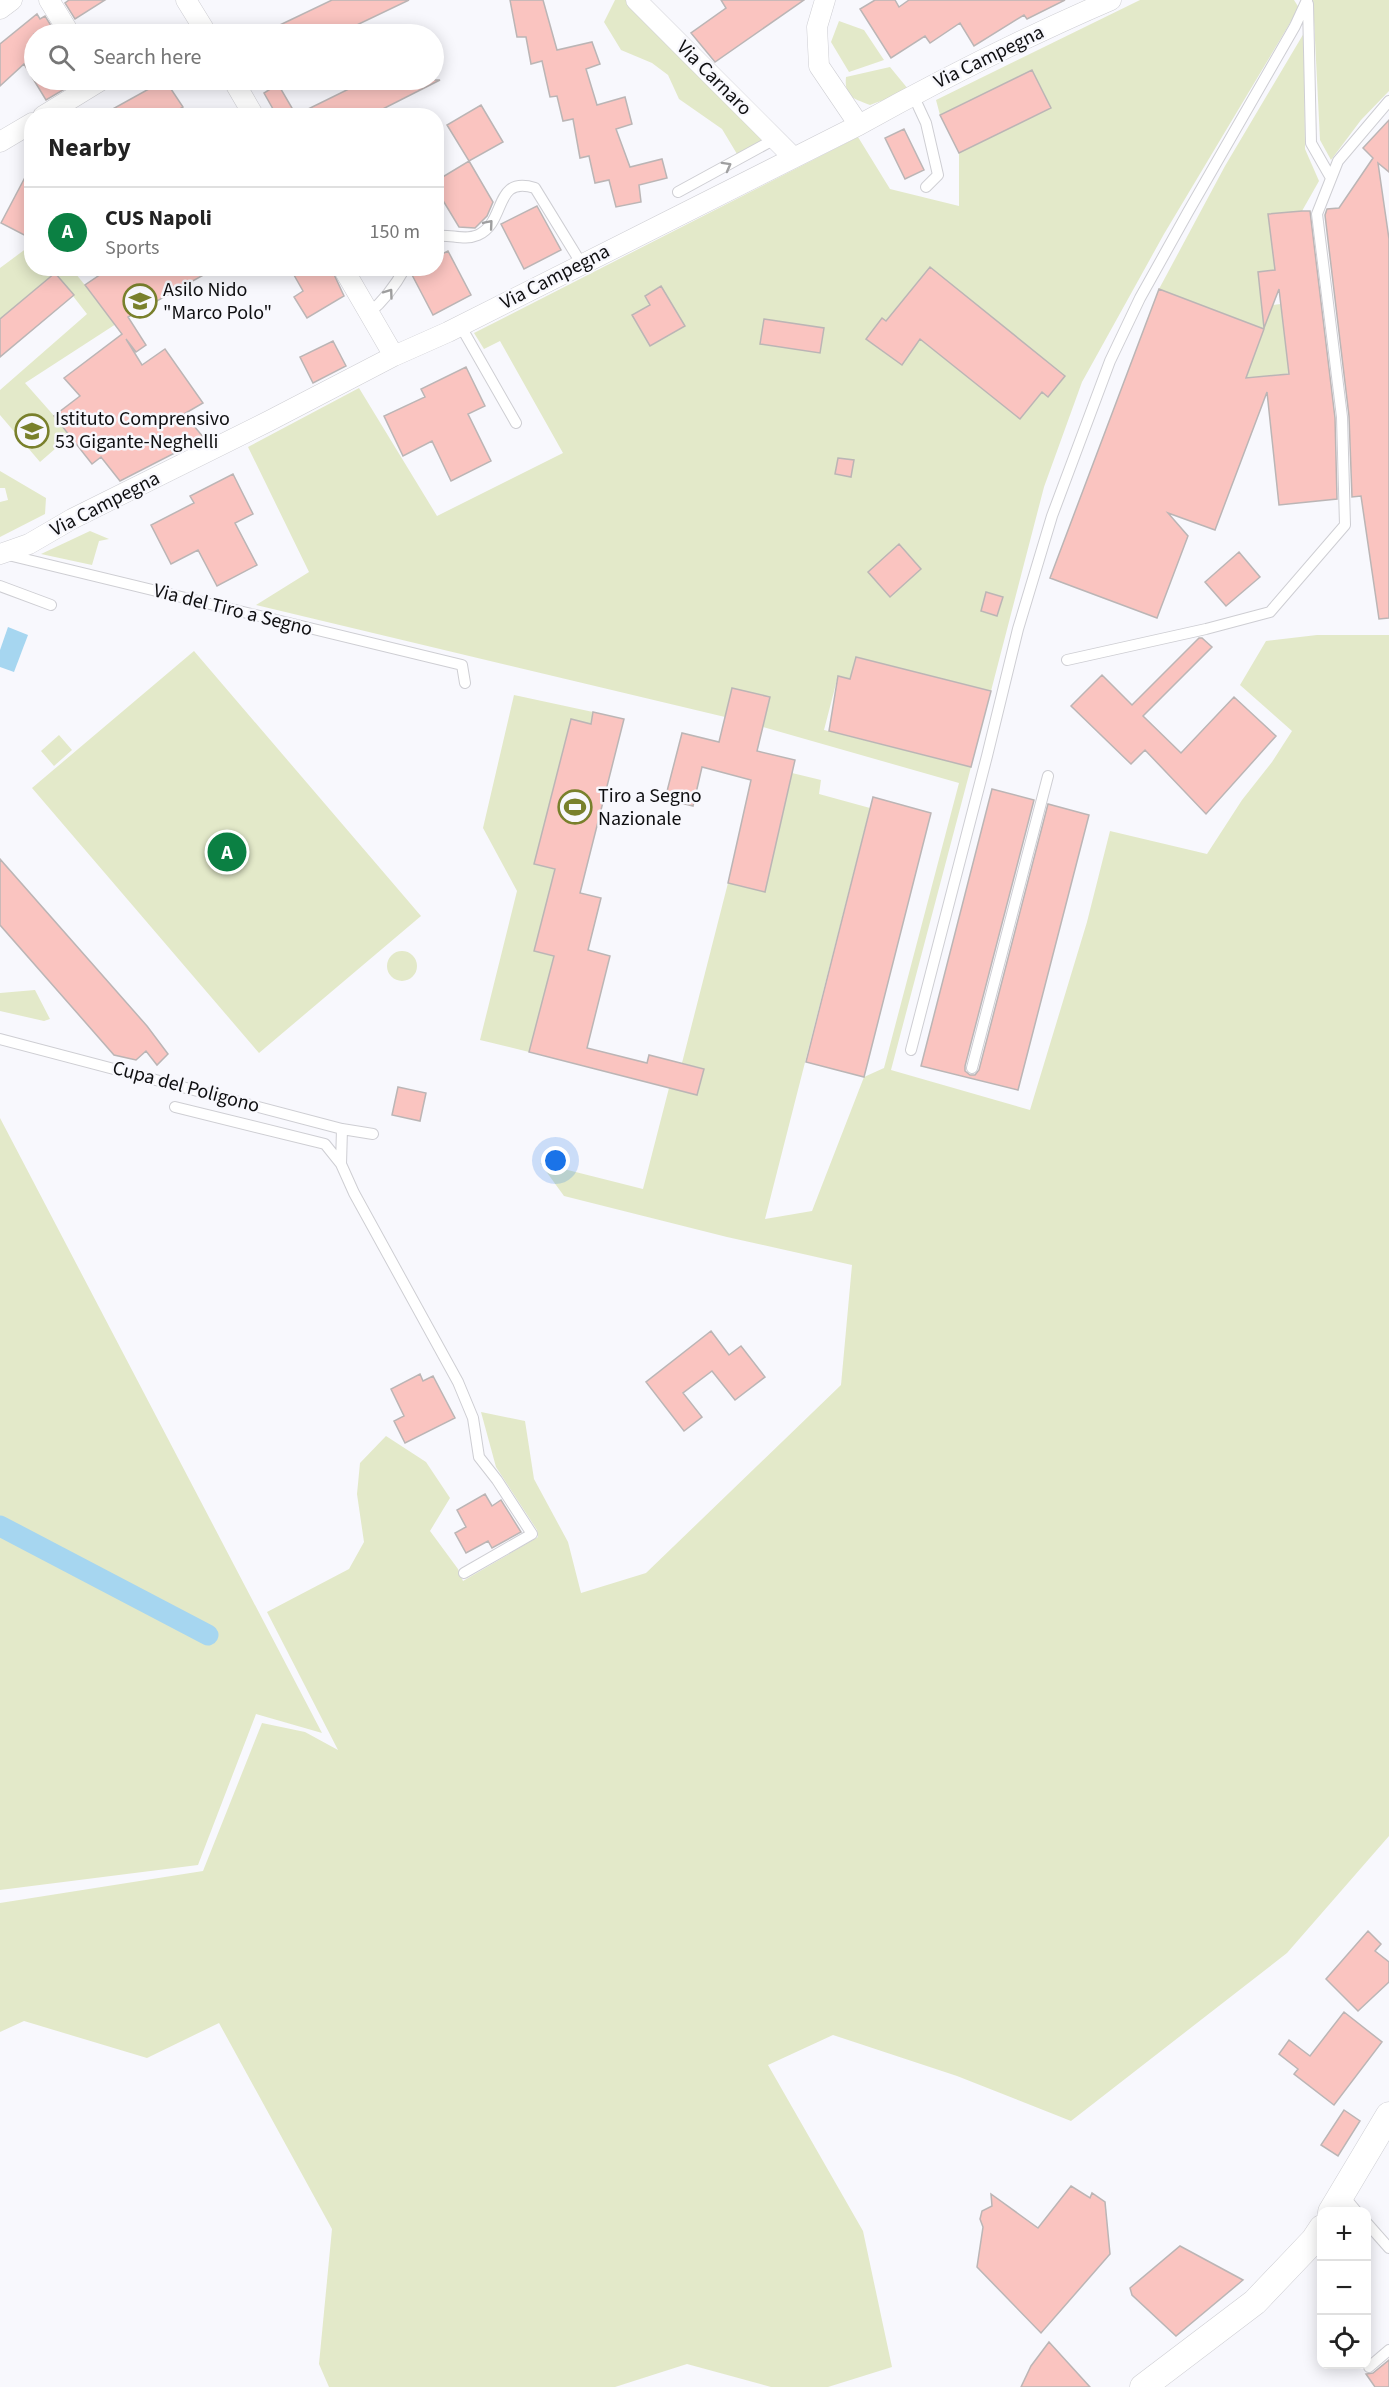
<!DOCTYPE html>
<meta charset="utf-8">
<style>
body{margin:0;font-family:"Source Sans 3",sans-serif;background:#f6f6f6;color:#222}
.controls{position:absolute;right:18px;bottom:18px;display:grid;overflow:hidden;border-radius:12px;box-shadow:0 3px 15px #0003}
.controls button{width:54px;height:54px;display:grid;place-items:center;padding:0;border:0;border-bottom:2px solid #e0e0e0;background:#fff;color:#222;font:30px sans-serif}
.you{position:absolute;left:556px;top:1161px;width:21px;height:21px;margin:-15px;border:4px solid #fff;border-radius:50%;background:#1a73e8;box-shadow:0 0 0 9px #1a73e833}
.badge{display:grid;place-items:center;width:39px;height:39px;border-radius:50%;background:#0b8043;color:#fff;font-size:20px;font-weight:700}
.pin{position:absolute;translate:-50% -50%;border:3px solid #fff;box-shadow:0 2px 6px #0006}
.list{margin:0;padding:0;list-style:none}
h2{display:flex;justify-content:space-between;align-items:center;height:78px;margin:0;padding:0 24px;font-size:26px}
h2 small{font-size:20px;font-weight:400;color:#767676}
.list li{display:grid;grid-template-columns:39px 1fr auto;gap:18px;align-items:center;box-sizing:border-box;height:90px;padding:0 24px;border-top:2px solid #e0e0e0}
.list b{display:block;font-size:22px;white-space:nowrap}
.list p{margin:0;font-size:20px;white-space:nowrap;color:#767676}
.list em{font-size:20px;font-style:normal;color:#767676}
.icon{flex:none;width:33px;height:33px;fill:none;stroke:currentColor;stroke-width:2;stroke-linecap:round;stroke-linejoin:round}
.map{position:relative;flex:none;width:1389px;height:2387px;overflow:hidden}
.search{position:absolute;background:#fff;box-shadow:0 3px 15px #0003;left:24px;top:24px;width:420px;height:66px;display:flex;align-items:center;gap:15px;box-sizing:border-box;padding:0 21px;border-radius:33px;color:#767676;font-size:22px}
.panel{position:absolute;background:#fff;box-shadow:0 3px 15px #0003;left:24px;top:108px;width:420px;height:168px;border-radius:24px}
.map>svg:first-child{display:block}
</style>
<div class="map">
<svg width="1389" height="2387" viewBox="0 0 1389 2387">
<rect width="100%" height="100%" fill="#f8f8fd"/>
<path fill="#e3e9c9" d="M 615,0 L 636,0 L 775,139 L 740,159 L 722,129 L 679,99 L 668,75 L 652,63 L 621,50 L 604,22 Z
M 1140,0 L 1294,0 L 1299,8 L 1164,234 L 1082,382 L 1044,487 L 991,691 L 856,657 L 850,679 L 838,676 L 824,730 L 971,767 L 891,1070 L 1030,1110 L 1087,922 L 1110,831 L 1207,854 L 1242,800 L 1272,762 L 1292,731 L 1240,685 L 1266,641 L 1317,635 L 1389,635 L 1389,1836 L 1287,1953 L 1071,2121 L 957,2076 L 833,2035 L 768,2065 L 863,2231 L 892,2367 L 828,2387 L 771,2387 L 687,2364 L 615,2387 L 329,2387 L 319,2364 L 332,2229 L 219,2023 L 147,2058 L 24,2021 L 0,2032 L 0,1903 L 203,1871 L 262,1723 L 305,1732 L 338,1750 L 267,1612 L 349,1569 L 364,1542 L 357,1494 L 360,1463 L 386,1436 L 426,1462 L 450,1498 L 430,1531 L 458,1569 L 463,1581 L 538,1537 L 537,1530 L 496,1467 L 481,1412 L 525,1421 L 534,1479 L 568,1542 L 581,1593 L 646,1573 L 841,1385 L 852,1265 L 727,1237 L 564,1196 L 540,1163 L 643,1189 L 669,1088 L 697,1095 L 703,1069 L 682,1063 L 728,883 L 765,891 L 792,773 L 821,780 L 819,794 L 870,808 L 765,1219 L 812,1211 L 864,1077 L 884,1068 L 959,783 L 763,727 L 770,697 L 732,688 L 725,717 L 256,605 L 309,572 L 248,447 L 359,388 L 437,516 L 563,453 L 500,341 L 484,349 L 474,333 L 858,137 L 890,189 L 959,206 L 959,153 L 1051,108 L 1032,70 L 940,115 L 936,100 Z
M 1313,0 L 1389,0 L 1389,91 L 1361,120 L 1331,160 L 1320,140 Z
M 839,21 L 864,30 L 884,60 L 849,72 L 831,42 Z
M 1304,33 L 1305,149 L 1319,181 L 1302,211 L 1269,215 L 1275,270 L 1258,272 L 1262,306 L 1281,304 L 1286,346 L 1319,370 L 1265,376 L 1258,414 L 1236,405 L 1264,329 L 1159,289 L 1225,166 Z
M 890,67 L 913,95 C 896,98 886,98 870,105 C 854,98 844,98 846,77 Z
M 31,245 L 32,268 L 72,269 L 116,324 L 25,383 L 71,435 L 40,462 L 0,415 L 0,390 L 87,314 L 55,273 L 0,319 L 0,268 Z
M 0,471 L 46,498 L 45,514 L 0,537 L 0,502 L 8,500 L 5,488 L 0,488 Z
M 90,531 L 109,539 L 99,541 L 92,565 L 41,554 Z
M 194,651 L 421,916 L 259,1053 L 32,788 Z
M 514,695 L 593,712 L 591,724 L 571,719 L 534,864 L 555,869 L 534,951 L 554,956 L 529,1052 L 480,1040 L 517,891 L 483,828 Z
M 59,735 L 72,750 L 54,766 L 41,751 Z
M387 966a15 15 0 1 1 30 0a15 15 0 1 1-30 0Z
M 35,990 L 50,1019 L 44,1021 L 0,1011 L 0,993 Z
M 0,1118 L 322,1733 L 256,1714 L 198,1865 L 0,1890 Z"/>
<path fill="#a6d6f0" d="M 8,627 L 28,635 L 14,672 L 0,667 L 0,650 Z"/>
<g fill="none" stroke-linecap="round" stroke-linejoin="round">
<path stroke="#a6d6f0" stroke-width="21" d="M 0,1526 L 208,1635"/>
</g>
<path fill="#fac4c0" stroke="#bbb5b5" stroke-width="1.5" d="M 69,0 L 105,0 L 75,19 L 65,3 Z
M 332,0 L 409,0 L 338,34 L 261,34 Z
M 510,0 L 543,0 L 557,50 L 592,42 L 600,64 L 586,69 L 597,105 L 625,97 L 632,124 L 616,129 L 630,167 L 662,159 L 667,178 L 639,185 L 641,202 L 616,207 L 609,180 L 595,183 L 589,156 L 580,158 L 573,119 L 563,121 L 557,96 L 550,97 L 542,61 L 531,64 L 526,37 L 517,37 Z
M 721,0 L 804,0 L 715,62 L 691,33 L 726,8 Z
M 875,0 L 895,0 L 899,7 L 909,0 L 1065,0 L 1027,19 L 1024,15 L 974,46 L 960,23 L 930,43 L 925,36 L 891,58 L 860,9 Z
M 37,14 L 40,19 L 45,16 L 55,32 L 51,34 L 34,34 L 34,80 L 80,80 L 46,100 L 24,64 L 0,86 L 0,44 Z
M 1032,70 L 1051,108 L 959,153 L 940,115 Z
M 165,80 L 183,107 L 169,116 L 100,116 Z
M 367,80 L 440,80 L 369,116 L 277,116 L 264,93 L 278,84 L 296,115 Z
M 481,105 L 503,142 L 469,161 L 447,125 Z
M 1389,120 L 1389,172 L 1378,163 L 1389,239 L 1389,618 L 1379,619 L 1361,496 L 1352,497 L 1349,416 L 1325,215 L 1327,209 L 1339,208 L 1373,158 L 1363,148 Z
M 904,129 L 924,170 L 905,179 L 885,138 Z
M 469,161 L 493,202 L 487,216 L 475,228 L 459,227 L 436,189 L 436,181 Z
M 32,164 L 32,239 L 1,223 Z
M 537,206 L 561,250 L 524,269 L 501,224 Z
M 1302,211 L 1310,211 L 1335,418 L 1337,499 L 1279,505 L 1267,392 L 1215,530 L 1168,513 L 1188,536 L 1157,618 L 1050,578 L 1159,289 L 1264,329 L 1246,378 L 1289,374 L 1279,289 L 1264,328 L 1258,272 L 1275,270 L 1268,214 Z
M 448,251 L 471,295 L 433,315 L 411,273 L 412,268 L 436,268 L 436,257 Z
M 930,267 L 1065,376 L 1048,397 L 1042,392 L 1020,419 L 920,339 L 902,365 L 866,339 L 882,318 L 886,321 Z
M 110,268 L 216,268 L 128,317 L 146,345 L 136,352 L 126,339 L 142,365 L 165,349 L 203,403 L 184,414 L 204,438 L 120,481 L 101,457 L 92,464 L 54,416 L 80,396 L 64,378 L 122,334 L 85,285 Z
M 290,268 L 331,268 L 344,296 L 307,318 L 294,297 L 303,291 Z
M 55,273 L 74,295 L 0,357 L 0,319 Z
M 661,286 L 685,326 L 650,346 L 632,315 L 650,305 L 645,296 Z
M 764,319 L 824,328 L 820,353 L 760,344 Z
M 333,341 L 346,366 L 313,383 L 300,357 Z
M 466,367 L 485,406 L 468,414 L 491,461 L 451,481 L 432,441 L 403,456 L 384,416 L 425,397 L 421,389 Z
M 838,458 L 854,460 L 851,477 L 835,474 Z
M 233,474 L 253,514 L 235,523 L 257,565 L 217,586 L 198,550 L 171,564 L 151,525 L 194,503 L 190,496 Z
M 899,544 L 921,569 L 890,597 L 868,572 Z
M 1239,552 L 1260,577 L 1226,606 L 1205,582 Z
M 986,592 L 1003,597 L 997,616 L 981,611 Z
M 1199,638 L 1202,638 L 1212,647 L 1143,716 L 1181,753 L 1234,697 L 1276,736 L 1206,814 L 1145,750 L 1131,764 L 1071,706 L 1102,675 L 1132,705 Z
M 856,657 L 991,691 L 971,767 L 829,731 L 838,676 L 850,679 Z
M 732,688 L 770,697 L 757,751 L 795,760 L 765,892 L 728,883 L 751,780 L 702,767 L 693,806 L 665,799 L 682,733 L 719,742 Z
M 593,712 L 624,719 L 580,893 L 601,898 L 588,950 L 610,956 L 587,1048 L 647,1063 L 649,1055 L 704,1069 L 697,1095 L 529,1052 L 554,956 L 534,951 L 555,869 L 534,864 L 571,719 L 591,724 Z
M 992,789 L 1034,800 L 965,1066 L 965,1071 L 970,1075 L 975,1075 L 979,1070 L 1048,804 L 1089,815 L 1018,1090 L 921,1066 Z
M 873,797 L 931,813 L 864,1077 L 806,1062 Z
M 0,859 L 147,1026 L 168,1054 L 157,1065 L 146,1051 L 136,1060 L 114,1055 L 0,925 Z
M 398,1087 L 426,1093 L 420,1121 L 392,1115 Z
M 711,1331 L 729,1355 L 741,1346 L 765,1377 L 735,1400 L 712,1371 L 683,1393 L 702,1417 L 684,1431 L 646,1382 Z
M 420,1374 L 423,1381 L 433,1376 L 455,1418 L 405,1443 L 394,1421 L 404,1416 L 391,1389 Z
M 485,1494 L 492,1506 L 501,1500 L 521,1532 L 492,1548 L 488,1541 L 466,1553 L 455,1533 L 466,1527 L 457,1510 Z
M 1368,1931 L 1381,1944 L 1375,1951 L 1389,1962 L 1389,1982 L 1358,2011 L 1326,1979 Z
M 1344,2012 L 1382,2042 L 1334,2105 L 1294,2074 L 1298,2069 L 1279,2054 L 1289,2040 L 1310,2056 Z
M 1344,2110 L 1360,2121 L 1338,2156 L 1321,2145 Z
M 1071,2186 L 1090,2198 L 1092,2193 L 1105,2202 L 1110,2254 L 1041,2333 L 977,2267 L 983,2227 L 980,2219 L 982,2211 L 992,2206 L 991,2194 L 1038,2228 Z
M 1180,2246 L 1243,2280 L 1176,2336 L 1132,2295 L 1130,2288 Z
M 1049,2342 L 1090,2387 L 1021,2387 L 1031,2366 Z
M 1389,2360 L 1389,2387 L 1375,2387 L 1366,2374 L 1373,2373 Z"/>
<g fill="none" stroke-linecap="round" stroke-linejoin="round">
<g stroke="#ceced3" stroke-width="12">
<path id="service" d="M 1308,4 L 1311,143 L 1331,178
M 913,95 L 926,123 L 938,175 L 926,187
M 678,192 L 775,139
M 436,236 C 451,234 464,241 478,235 C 507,222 493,175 535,188 L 581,263
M 369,313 C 385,300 395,286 405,268
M 460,325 L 516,423
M 4,554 L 462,665 L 465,683
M 0,586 L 51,605
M 1067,660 L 1206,629 L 1270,612 L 1345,525 L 1342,417 L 1317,214 L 1338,161 L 1389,101
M 0,1039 L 342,1129 L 373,1134
M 911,1050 L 987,756 L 1018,629 L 1052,516 L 1110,361 L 1140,298 L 1188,212 L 1295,26 L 1307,0
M 972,1068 L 1048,776
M 175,1107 L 325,1144 L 341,1164
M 342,1129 L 341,1164 L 354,1193 L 458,1382 L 473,1418 L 479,1457 L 497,1480 L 532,1534 L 464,1573
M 1342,2194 L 1357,2212
M 1366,2222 L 1389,2248
M 1369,2367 L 1389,2350"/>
</g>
<g stroke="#ceced3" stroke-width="21">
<path id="minor" d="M 49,0 L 70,34
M 186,0 L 207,34
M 636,0 L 793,157
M 825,0 L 817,27 L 819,66 L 859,125
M 0,9 L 12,0
M 233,80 L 254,116
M 43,116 L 100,81 L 99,80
M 0,142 L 32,123
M 343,268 L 394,356
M 0,554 L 29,544 L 72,519 L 269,421 L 394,356 L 448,332 L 859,125 C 942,79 1025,37 1111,0"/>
</g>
<g stroke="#ceced3" stroke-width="27">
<path id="tertiary" d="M 1331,2212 L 1389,2115
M 1143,2387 L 1255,2302 L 1314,2240 L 1322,2228"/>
</g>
<use href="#service" stroke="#fff" stroke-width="10"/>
<use href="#minor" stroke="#fff" stroke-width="20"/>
<use href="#tertiary" stroke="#fff" stroke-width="26"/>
</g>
<defs><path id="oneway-chevron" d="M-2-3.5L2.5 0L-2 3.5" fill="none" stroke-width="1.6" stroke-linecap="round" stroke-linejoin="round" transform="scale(1.5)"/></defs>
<g stroke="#9f9fa0">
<use href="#oneway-chevron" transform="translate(727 166) rotate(-29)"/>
<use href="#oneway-chevron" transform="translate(489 224) rotate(-50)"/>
<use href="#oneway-chevron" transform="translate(389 293) rotate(-54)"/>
</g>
<defs>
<g id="school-ring" transform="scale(1.725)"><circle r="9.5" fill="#f8f8fd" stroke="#79802c" stroke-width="1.5"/><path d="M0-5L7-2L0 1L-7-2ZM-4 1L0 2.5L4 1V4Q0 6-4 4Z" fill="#79802c"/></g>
<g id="stadium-ring" transform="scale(1.725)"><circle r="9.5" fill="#f8f8fd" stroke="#79802c" stroke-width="1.5"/><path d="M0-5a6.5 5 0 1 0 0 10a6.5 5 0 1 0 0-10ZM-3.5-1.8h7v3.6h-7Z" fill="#79802c"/></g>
</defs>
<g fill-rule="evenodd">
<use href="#school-ring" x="140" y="301"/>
<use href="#school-ring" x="32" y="431"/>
<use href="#stadium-ring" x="575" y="807"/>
</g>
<g text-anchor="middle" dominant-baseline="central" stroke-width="5" stroke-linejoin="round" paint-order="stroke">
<g font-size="20" fill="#0f0f11" stroke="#f8f8fd">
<text transform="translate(989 57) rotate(-26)">Via Campegna</text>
<text transform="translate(714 78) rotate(45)">Via Carnaro</text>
<text transform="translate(555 277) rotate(-27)">Via Campegna</text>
<text transform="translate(105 504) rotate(-27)">Via Campegna</text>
<text transform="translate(233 610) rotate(14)">Via del Tiro a Segno</text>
<text transform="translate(186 1087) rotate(15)">Cupa del Poligono</text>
</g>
<g font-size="20" fill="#0f0f11" stroke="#f8f8fd" text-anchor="start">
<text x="163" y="290">Asilo Nido<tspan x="163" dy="23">"Marco Polo"</tspan></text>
<text x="55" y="419">Istituto Comprensivo<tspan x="55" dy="23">53 Gigante-Neghelli</tspan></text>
<text x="598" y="796">Tiro a Segno<tspan x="598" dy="23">Nazionale</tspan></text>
</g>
</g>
</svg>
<div class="controls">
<button>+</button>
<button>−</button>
<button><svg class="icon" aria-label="locate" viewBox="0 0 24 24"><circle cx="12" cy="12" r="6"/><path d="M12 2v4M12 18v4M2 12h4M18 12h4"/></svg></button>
</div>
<div class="you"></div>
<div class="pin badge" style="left:227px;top:852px">A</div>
<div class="search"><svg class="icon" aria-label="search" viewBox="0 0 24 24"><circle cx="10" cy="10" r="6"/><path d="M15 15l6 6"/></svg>Search here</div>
<section class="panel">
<h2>Nearby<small></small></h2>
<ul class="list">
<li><span class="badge">A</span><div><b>CUS Napoli</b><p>Sports</p></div><em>150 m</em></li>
</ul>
</section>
</div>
